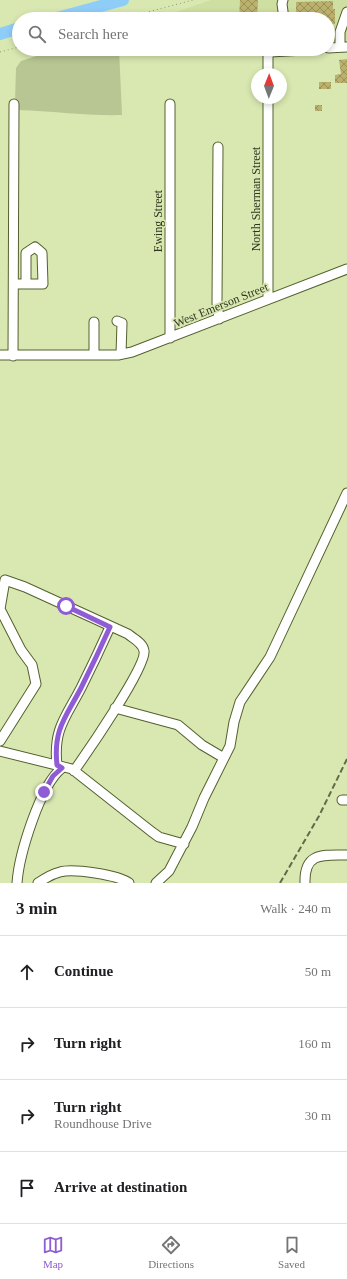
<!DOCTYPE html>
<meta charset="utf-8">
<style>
body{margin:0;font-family:Georgia,serif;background:#f6f6f6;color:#202124}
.compass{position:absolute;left:251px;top:68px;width:36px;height:36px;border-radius:50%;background:#fff;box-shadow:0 2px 6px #0003;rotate:1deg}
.stop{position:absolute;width:12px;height:12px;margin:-9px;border:3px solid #8f5cd5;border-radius:50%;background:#fff}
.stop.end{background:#8f5cd5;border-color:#fff;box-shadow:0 1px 4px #0008}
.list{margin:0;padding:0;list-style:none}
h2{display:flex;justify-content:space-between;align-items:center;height:52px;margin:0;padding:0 16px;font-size:17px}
h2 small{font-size:13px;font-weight:400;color:#757577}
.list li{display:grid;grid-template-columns:26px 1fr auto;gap:12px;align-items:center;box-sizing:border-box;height:72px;padding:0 16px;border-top:1px solid #e0e0e0}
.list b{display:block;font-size:15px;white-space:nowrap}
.list p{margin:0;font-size:13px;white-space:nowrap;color:#757577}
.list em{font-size:13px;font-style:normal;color:#757577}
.icon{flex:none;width:22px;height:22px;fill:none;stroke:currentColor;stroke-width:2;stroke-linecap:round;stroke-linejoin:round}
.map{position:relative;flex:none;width:347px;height:883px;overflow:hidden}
.search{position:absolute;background:#fff;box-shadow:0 2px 6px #0003;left:12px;right:12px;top:12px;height:44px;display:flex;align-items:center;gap:10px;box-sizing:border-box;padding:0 14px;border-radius:22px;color:#757577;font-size:15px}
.sheet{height:340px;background:#fff}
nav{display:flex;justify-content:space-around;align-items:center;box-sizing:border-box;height:56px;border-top:1px solid #e0e0e0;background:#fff;font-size:11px;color:#757577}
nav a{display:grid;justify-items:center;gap:2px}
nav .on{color:#8f5cd5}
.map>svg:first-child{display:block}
</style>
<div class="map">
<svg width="347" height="883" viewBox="0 0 347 883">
<defs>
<pattern id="building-cross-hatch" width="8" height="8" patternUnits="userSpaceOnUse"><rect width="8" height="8" fill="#bbb16d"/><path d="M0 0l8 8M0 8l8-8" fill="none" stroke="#989159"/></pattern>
</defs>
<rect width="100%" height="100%" fill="#d9e8b1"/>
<path fill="#cedfa1" d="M 211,0 L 347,0 L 347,41 L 328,44 L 328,19 L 155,19 Z"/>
<path fill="#b8c693" d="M 58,49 L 119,49 L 122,115 C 87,116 53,111 18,110 L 15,102 L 16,68 L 21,61 Z"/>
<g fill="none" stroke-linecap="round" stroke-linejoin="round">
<path stroke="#8fcdf9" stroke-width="12" d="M 53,19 L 123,0
M 0,34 L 19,28"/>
</g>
<path fill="url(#building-cross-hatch)" d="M 240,0 L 258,0 L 257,19 L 239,19 Z
M 333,1 L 333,9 L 335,9 L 335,24 L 328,24 L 328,19 L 296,19 L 296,2 Z
M 347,59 L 347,83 L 335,83 L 335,75 L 341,74 L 339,60 Z
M 319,82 L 331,82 L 331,89 L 319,89 Z
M 315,105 L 322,105 L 322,111 L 315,111 Z"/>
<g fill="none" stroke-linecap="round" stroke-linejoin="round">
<g stroke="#54602f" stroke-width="11">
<path id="minor" d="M 283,0 L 282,4 L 284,19
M 340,47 L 340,32 L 347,12
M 328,48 L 347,47
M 268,74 L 268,55 L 271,52 L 320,49
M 268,98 L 268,299
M 170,104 L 170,338
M 218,147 L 217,303 L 219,319
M 14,284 L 43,284 L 42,253 L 35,247 L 26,253 L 26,284
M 117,321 L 122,323 L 121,354
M 94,322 L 94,355
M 0,355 L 118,355 L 132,352 L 347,269
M 13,356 L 14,104
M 115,708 L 178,725 L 202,745 L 224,758
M 0,741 L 36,684 L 32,665 L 21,650 L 0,609 L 5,580 L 25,587 L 128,634 C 134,639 143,643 144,651 C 147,666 86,754 74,771
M 0,751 L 72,769 L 152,832 L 159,837 L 184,844
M 57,765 C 53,729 66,717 81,688 C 91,668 101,647 110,627
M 342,800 L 347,800
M 17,883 C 19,855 40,785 62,768
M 38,883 C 45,878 52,874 60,872 C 73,868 118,875 129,883
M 156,883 L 169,871 L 192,827 L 204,798 L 230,746 L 234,722 L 240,702 L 270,657 L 347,493
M 305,883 C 304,852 323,855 347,855"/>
</g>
<path stroke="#8e9870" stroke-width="1" stroke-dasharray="1 3" stroke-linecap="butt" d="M 122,19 L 193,0
M 0,52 L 19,47"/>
<use href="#minor" stroke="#fff" stroke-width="9"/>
<path stroke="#626a4b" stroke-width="2" stroke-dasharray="6 3" stroke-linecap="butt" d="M 280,883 L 319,816 L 347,759"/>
</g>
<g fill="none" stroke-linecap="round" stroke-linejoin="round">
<path stroke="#8f5cd5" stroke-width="5" d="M 44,792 L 53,776 L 62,768 L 57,765 C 53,729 66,717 81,688 C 91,668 101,647 110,627 L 66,606"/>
</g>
<g text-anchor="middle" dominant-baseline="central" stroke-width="3.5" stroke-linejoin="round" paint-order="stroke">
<g font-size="12" fill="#303520" stroke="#d9e8b1">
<text transform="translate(256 199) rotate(-90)">North Sherman Street</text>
<text transform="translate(158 221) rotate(-90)">Ewing Street</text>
<text transform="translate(221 305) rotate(-22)">West Emerson Street</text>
</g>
</g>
</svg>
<svg class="compass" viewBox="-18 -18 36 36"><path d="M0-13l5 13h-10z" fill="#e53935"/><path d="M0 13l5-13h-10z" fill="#757577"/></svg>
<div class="stop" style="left:66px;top:606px"></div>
<div class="stop end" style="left:44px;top:792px"></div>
<div class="search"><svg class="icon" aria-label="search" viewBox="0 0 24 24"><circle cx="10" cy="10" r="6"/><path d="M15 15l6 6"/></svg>Search here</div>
</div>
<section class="sheet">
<h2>3 min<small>Walk · 240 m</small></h2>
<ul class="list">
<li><svg class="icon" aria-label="ahead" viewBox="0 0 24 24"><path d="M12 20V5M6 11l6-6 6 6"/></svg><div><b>Continue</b></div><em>50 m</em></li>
<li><svg class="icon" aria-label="right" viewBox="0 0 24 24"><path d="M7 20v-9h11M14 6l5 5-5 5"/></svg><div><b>Turn right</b></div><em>160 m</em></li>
<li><svg class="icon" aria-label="right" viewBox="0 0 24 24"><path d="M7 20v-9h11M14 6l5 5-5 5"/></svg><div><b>Turn right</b><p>Roundhouse Drive</p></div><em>30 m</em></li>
<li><svg class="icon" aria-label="arrive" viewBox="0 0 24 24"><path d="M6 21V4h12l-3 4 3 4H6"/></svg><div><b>Arrive at destination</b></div></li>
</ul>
</section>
<nav>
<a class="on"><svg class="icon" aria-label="map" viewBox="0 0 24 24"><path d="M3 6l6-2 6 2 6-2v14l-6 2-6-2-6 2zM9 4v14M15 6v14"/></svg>Map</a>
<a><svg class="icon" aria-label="directions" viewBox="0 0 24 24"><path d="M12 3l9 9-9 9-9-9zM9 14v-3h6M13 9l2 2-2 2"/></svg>Directions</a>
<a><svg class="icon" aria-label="saved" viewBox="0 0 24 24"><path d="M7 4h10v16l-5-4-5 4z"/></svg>Saved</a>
</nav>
